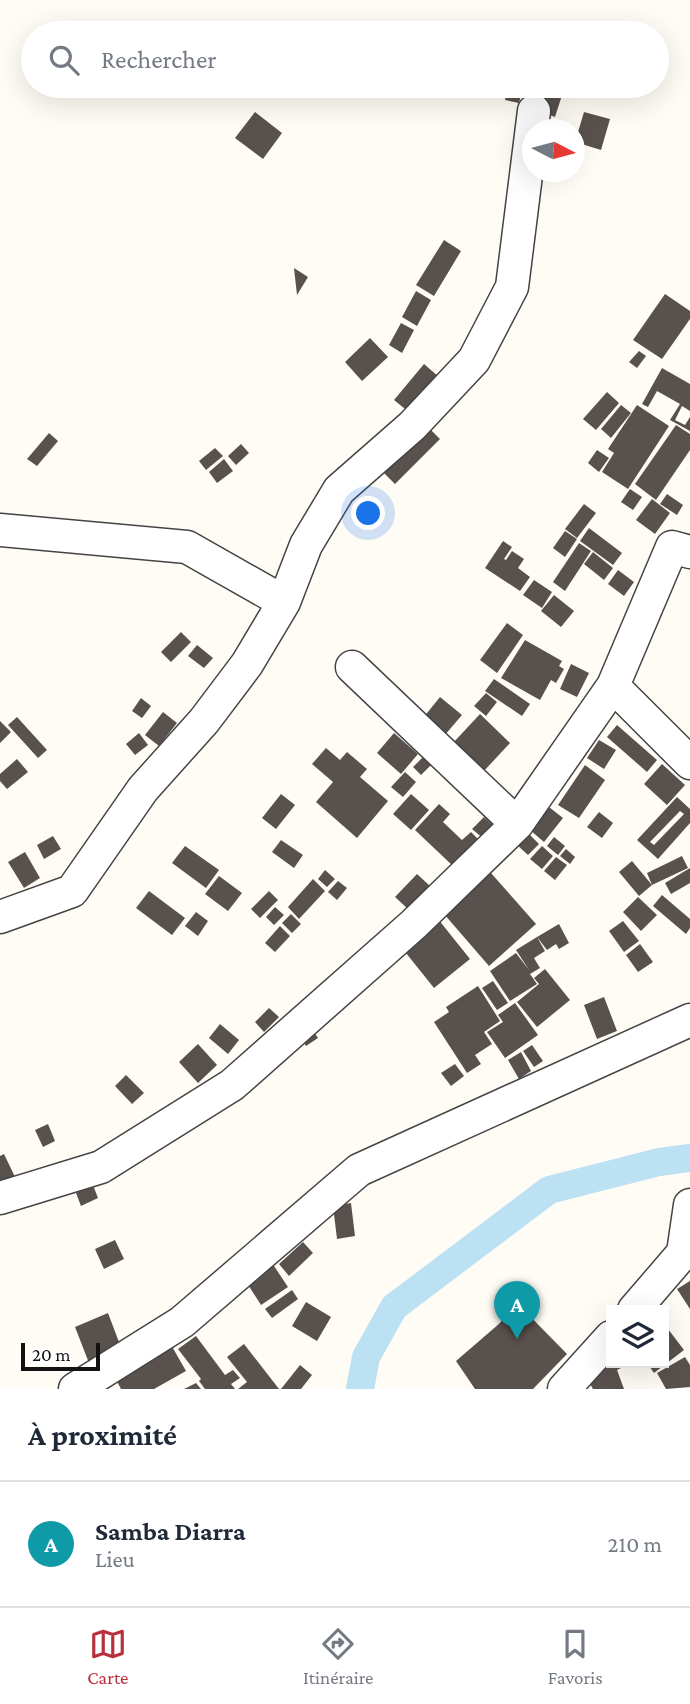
<!DOCTYPE html>
<html lang="fr">
<meta charset="utf-8">
<style>
body{margin:0;font-family:"Crimson Pro",serif;background:#f6f6f7;color:#1f2937}
.controls{position:absolute;right:21px;bottom:21px;display:grid;overflow:hidden;border-radius:0px;box-shadow:0 7px 28px #0002}
.controls button{width:63px;height:63px;display:grid;place-items:center;padding:0;border:0;border-bottom:2px solid #e0e1e3;background:#fff;color:#1f2937;font:35px sans-serif}
.compass{position:absolute;left:522px;top:119px;width:63px;height:63px;border-radius:50%;background:#fff;box-shadow:0 7px 28px #0002;rotate:96deg}
.scale{position:absolute;left:21px;bottom:18px;width:79px;box-sizing:border-box;padding-left:7px;border:4px solid #111;border-top:0;font-size:19px;line-height:24px;white-space:nowrap;color:#111;-webkit-text-stroke:5px #fff;paint-order:stroke}
.you{position:absolute;left:369px;top:514px;width:24px;height:24px;margin:-18px;border:5px solid #fff;border-radius:50%;background:#1a73e8;box-shadow:0 0 0 10px #1a73e833}
.badge{display:grid;place-items:center;width:46px;height:46px;border-radius:50%;background:#b9303c;color:#fff;font-size:23px;font-weight:700}
.pin{position:absolute;translate:-50% -58px;filter:drop-shadow(0 2px 4px #0008)}
.pin::after{content:'';position:absolute;top:37px;width:24px;height:21px;background:inherit;clip-path:polygon(0 0,100% 0,50% 100%)}
.list{margin:0;padding:0;list-style:none}
h2{display:flex;justify-content:space-between;align-items:center;height:91px;margin:0;padding:0 28px;font-size:30px}
h2 small{font-size:23px;font-weight:400;color:#747a83}
.list li{display:grid;grid-template-columns:46px 1fr auto;gap:21px;align-items:center;box-sizing:border-box;height:126px;padding:0 28px;border-top:2px solid #e0e1e3}
.list b{display:block;font-size:26px;white-space:nowrap}
.list p{margin:0;font-size:23px;white-space:nowrap;color:#747a83}
.list em{font-size:23px;font-style:normal;color:#747a83}
.icon{flex:none;width:38px;height:38px;fill:none;stroke:currentColor;stroke-width:2;stroke-linecap:round;stroke-linejoin:round}
.map{position:relative;flex:none;width:690px;height:1389px;overflow:hidden}
.search{position:absolute;background:#fff;box-shadow:0 7px 28px #0002;left:21px;right:21px;top:21px;height:77px;display:flex;align-items:center;gap:18px;box-sizing:border-box;padding:0 24px;border-radius:38px;color:#747a83;font-size:26px}
.sheet{height:217px;background:#fff}
nav{display:flex;justify-content:space-around;align-items:center;box-sizing:border-box;height:98px;border-top:2px solid #e0e1e3;background:#fff;font-size:19px;color:#747a83}
nav a{display:grid;justify-items:center;gap:4px}
nav .on{color:#b9303c}
.map>svg:first-child{display:block}
</style>
<div class="map">
<svg width="690" height="1389" viewBox="0 0 690 1389">
<rect width="100%" height="100%" fill="#fefcf5"/>
<g fill="none" stroke-linecap="round" stroke-linejoin="round">
<path stroke="#bce1f3" stroke-width="28" d="M 360,1389 L 366,1357 L 394,1307 L 549,1190 L 659,1162 L 690,1158"/>
</g>
<path fill="#59514d" fill-rule="evenodd" d="M 508,86 L 523,86 L 519,103 L 505,100 Z
M 548,86 L 565,86 L 555,117 L 539,111 Z
M 255,112 L 282,133 L 263,159 L 235,138 Z
M 584,112 L 610,119 L 601,150 L 575,142 Z
M 444,240 L 461,251 L 434,296 L 416,285 Z
M 294,268 L 308,277 L 297,295 Z
M 416,291 L 431,300 L 417,326 L 402,317 Z
M 665,294 L 690,311 L 690,319 L 662,359 L 633,340 Z
M 401,323 L 414,330 L 402,353 L 389,345 Z
M 370,338 L 388,357 L 362,381 L 345,362 Z
M 639,351 L 646,356 L 637,368 L 629,362 Z
M 424,364 L 439,377 L 410,413 L 394,400 Z
M 662,368 L 690,384 L 690,411 L 682,406 L 675,420 L 685,425 L 690,417 L 690,431 L 670,420 L 680,404 L 657,391 L 648,407 L 642,404 Z
M 607,392 L 619,403 L 596,430 L 583,419 Z
M 621,405 L 631,413 L 611,438 L 601,429 Z
M 637,405 L 669,426 L 628,489 L 602,472 L 614,453 L 608,449 Z
M 676,425 L 690,434 L 690,450 L 656,500 L 635,484 Z
M 429,428 L 440,439 L 395,484 L 384,473 Z
M 49,433 L 58,441 L 37,466 L 27,459 Z
M 241,444 L 249,453 L 236,465 L 228,456 Z
M 215,448 L 223,456 L 206,470 L 199,461 Z
M 597,450 L 609,458 L 599,472 L 588,463 Z
M 224,459 L 233,471 L 217,483 L 209,472 Z
M 630,489 L 642,497 L 633,510 L 621,502 Z
M 667,494 L 683,505 L 677,515 L 660,504 Z
M 652,499 L 670,513 L 655,534 L 636,520 Z
M 584,504 L 596,513 L 577,538 L 565,529 Z
M 589,528 L 622,553 L 613,565 L 580,541 Z
M 565,531 L 577,539 L 565,557 L 553,548 Z
M 503,541 L 512,547 L 504,559 L 506,560 L 512,551 L 524,559 L 518,568 L 530,577 L 520,591 L 485,568 Z
M 579,543 L 591,551 L 565,591 L 553,582 Z
M 593,552 L 613,568 L 604,580 L 584,564 Z
M 618,570 L 634,582 L 624,596 L 608,584 Z
M 534,580 L 552,592 L 542,608 L 523,595 Z
M 554,595 L 574,611 L 561,627 L 541,611 Z
M 507,623 L 523,635 L 497,673 L 480,660 Z
M 181,632 L 191,642 L 171,662 L 161,652 Z
M 525,640 L 562,661 L 559,666 L 564,669 L 556,683 L 551,680 L 540,700 L 501,678 Z
M 197,645 L 213,658 L 204,668 L 188,656 Z
M 571,664 L 589,673 L 577,697 L 560,689 Z
M 494,679 L 530,704 L 522,716 L 485,691 Z
M 486,693 L 497,702 L 486,716 L 474,706 Z
M 440,697 L 462,715 L 444,736 L 423,718 Z
M 141,698 L 151,706 L 142,718 L 132,711 Z
M 163,712 L 177,723 L 159,746 L 145,735 Z
M 480,714 L 510,743 L 483,772 L 453,743 Z
M 17,717 L 47,750 L 38,758 L 8,725 Z
M 0,721 L 11,732 L 0,743 Z
M 617,725 L 657,760 L 647,772 L 607,737 Z
M 139,733 L 148,745 L 135,755 L 126,744 Z
M 394,733 L 418,754 L 401,774 L 377,753 Z
M 599,740 L 616,750 L 604,769 L 587,758 Z
M 326,748 L 340,760 L 347,752 L 367,769 L 360,777 L 388,801 L 357,838 L 316,802 L 333,782 L 312,764 Z
M 423,757 L 431,765 L 421,775 L 413,767 Z
M 17,759 L 28,772 L 7,789 L 0,781 L 0,774 Z
M 662,764 L 685,785 L 667,805 L 644,784 Z
M 585,765 L 605,780 L 579,818 L 558,805 Z
M 405,772 L 416,782 L 403,797 L 391,787 Z
M 281,794 L 295,805 L 276,829 L 262,818 Z
M 411,794 L 429,810 L 411,830 L 393,814 Z
M 677,797 L 690,809 L 690,823 L 658,859 L 637,840 ZM 680,811 L 684,814 L 654,845 L 650,842 Z
M 439,804 L 450,814 L 443,822 L 462,840 L 471,832 L 479,840 L 453,866 L 415,830 Z
M 549,807 L 563,818 L 544,842 L 530,830 Z
M 599,812 L 613,823 L 602,838 L 587,827 Z
M 484,817 L 495,827 L 484,839 L 472,829 Z
M 528,833 L 539,844 L 528,855 L 516,844 Z
M 53,836 L 61,849 L 44,859 L 37,845 Z
M 554,837 L 565,846 L 558,855 L 547,846 Z
M 281,840 L 303,855 L 294,868 L 272,852 Z
M 185,846 L 219,870 L 206,888 L 172,863 Z
M 542,846 L 553,856 L 542,869 L 530,859 Z
M 566,849 L 575,857 L 570,864 L 560,856 Z
M 25,852 L 40,878 L 24,888 L 8,862 Z
M 682,856 L 688,868 L 652,885 L 639,896 L 619,872 L 632,861 L 652,885 L 647,873 Z
M 556,857 L 567,865 L 555,880 L 544,871 Z
M 690,868 L 690,883 L 671,894 L 665,883 Z
M 325,870 L 335,879 L 327,887 L 318,879 Z
M 491,873 L 536,924 L 489,966 L 444,914 Z
M 417,874 L 430,886 L 408,909 L 395,897 Z
M 219,876 L 242,893 L 228,911 L 205,894 Z
M 313,879 L 325,891 L 299,919 L 288,907 Z
M 338,881 L 347,888 L 337,900 L 328,892 Z
M 149,891 L 185,918 L 172,935 L 136,908 Z
M 269,891 L 278,900 L 260,918 L 251,909 Z
M 662,895 L 690,919 L 690,928 L 686,934 L 653,906 Z
M 638,897 L 657,915 L 641,931 L 623,912 Z
M 275,907 L 284,915 L 274,925 L 266,917 Z
M 196,912 L 208,921 L 198,936 L 185,926 Z
M 291,914 L 301,924 L 292,933 L 282,923 Z
M 438,919 L 470,959 L 434,988 L 402,948 Z
M 623,921 L 639,941 L 624,952 L 609,931 Z
M 559,924 L 569,943 L 559,949 L 556,944 L 547,950 L 537,937 Z
M 280,926 L 290,936 L 275,952 L 265,943 Z
M 537,937 L 545,951 L 534,958 L 540,968 L 530,974 L 537,984 L 510,1001 L 490,971 L 516,953 L 529,970 L 516,950 Z
M 640,944 L 653,962 L 638,972 L 626,955 Z
M 545,969 L 570,1000 L 537,1027 L 517,1002 L 539,984 L 534,978 Z
M 493,981 L 508,1003 L 497,1010 L 482,988 Z
M 478,986 L 500,1021 L 484,1032 L 492,1044 L 475,1055 L 481,1064 L 467,1073 L 434,1022 L 449,1012 L 446,1007 Z
M 604,997 L 617,1031 L 597,1039 L 584,1005 Z
M 515,1003 L 538,1035 L 505,1058 L 487,1032 L 503,1022 L 498,1015 Z
M 269,1008 L 279,1017 L 264,1032 L 255,1022 Z
M 220,1024 L 239,1040 L 228,1054 L 209,1038 Z
M 310,1026 L 318,1038 L 306,1046 L 298,1034 Z
M 198,1044 L 217,1065 L 198,1083 L 179,1062 Z
M 532,1045 L 543,1061 L 534,1067 L 523,1051 Z
M 521,1052 L 531,1071 L 519,1079 L 508,1060 Z
M 455,1064 L 464,1076 L 451,1086 L 441,1073 Z
M 126,1075 L 144,1093 L 132,1104 L 115,1086 Z
M 48,1124 L 55,1141 L 43,1147 L 35,1130 Z
M 4,1154 L 16,1179 L 0,1183 L 0,1156 Z
M 93,1185 L 98,1198 L 81,1206 L 76,1193 Z
M 351,1203 L 355,1236 L 337,1239 L 333,1206 Z
M 115,1240 L 124,1259 L 104,1269 L 95,1249 Z
M 303,1242 L 313,1253 L 289,1276 L 279,1264 Z
M 272,1263 L 288,1287 L 261,1305 L 245,1280 Z
M 690,1281 L 690,1309 L 677,1289 Z
M 292,1290 L 298,1299 L 272,1318 L 265,1309 Z
M 515,1301 L 567,1354 L 533,1389 L 475,1389 L 456,1361 L 500,1323 Z
M 306,1302 L 331,1317 L 317,1341 L 292,1326 Z
M 108,1313 L 122,1350 L 89,1363 L 75,1327 Z
M 664,1317 L 668,1322 L 665,1325 L 684,1350 L 654,1373 L 647,1363 L 664,1363 Z
M 196,1336 L 225,1375 L 233,1370 L 240,1378 L 231,1384 L 235,1389 L 205,1389 L 199,1381 L 201,1379 L 178,1349 Z
M 170,1343 L 186,1371 L 154,1389 L 121,1389 L 114,1376 Z
M 244,1344 L 279,1389 L 238,1389 L 247,1382 L 227,1357 Z
M 685,1357 L 690,1365 L 690,1387 L 666,1389 L 657,1373 Z
M 612,1363 L 617,1363 L 621,1368 L 617,1370 L 624,1389 L 593,1389 L 586,1377 Z
M 300,1365 L 312,1375 L 301,1389 L 281,1389 Z
M 196,1383 L 201,1389 L 184,1389 Z"/>
<g fill="none" stroke-linecap="round" stroke-linejoin="round">
<g stroke="#444" stroke-width="35">
<path id="street" d="M 0,530 L 187,547 L 284,602
M 352,667 L 517,824
M 613,686 L 690,763
M 0,917 L 72,891 L 143,789 L 204,721 L 247,664 L 284,602 L 306,545 L 339,490 L 412,426 L 474,360 L 512,287 L 534,111
M 0,1198 L 101,1167 L 232,1085 L 414,924 L 517,824 L 613,686 L 672,547 L 690,552
M 683,1253 L 690,1205
M 634,1310 L 683,1253 L 690,1249
M 75,1389 L 182,1322 L 359,1170 L 690,1020
M 564,1389 L 611,1337"/>
</g>
<use href="#street" stroke="#fff" stroke-width="32"/>
</g>
</svg>
<div class="controls">
<button><svg class="icon" aria-label="layers" viewBox="0 0 24 24"><path d="M12 4l9 5-9 5-9-5zM3 14l9 5 9-5"/></svg></button>
</div>
<svg class="compass" viewBox="-18 -18 36 36"><path d="M0-13l5 13h-10z" fill="#e53935"/><path d="M0 13l5-13h-10z" fill="#747a83"/></svg>
<div class="scale">20 m</div>
<div class="you"></div>
<div class="pin badge" style="left:517px;top:1339px;background:#0f9aa8">A</div>
<div class="search"><svg class="icon" aria-label="search" viewBox="0 0 24 24"><circle cx="10" cy="10" r="6"/><path d="M15 15l6 6"/></svg>Rechercher</div>
</div>
<section class="sheet">
<h2>À proximité<small></small></h2>
<ul class="list">
<li><span class="badge" style="background:#0f9aa8">A</span><div><b>Samba Diarra</b><p>Lieu</p></div><em>210 m</em></li>
</ul>
</section>
<nav>
<a class="on"><svg class="icon" aria-label="map" viewBox="0 0 24 24"><path d="M3 6l6-2 6 2 6-2v14l-6 2-6-2-6 2zM9 4v14M15 6v14"/></svg>Carte</a>
<a><svg class="icon" aria-label="directions" viewBox="0 0 24 24"><path d="M12 3l9 9-9 9-9-9zM9 14v-3h6M13 9l2 2-2 2"/></svg>Itinéraire</a>
<a><svg class="icon" aria-label="saved" viewBox="0 0 24 24"><path d="M7 4h10v16l-5-4-5 4z"/></svg>Favoris</a>
</nav>
